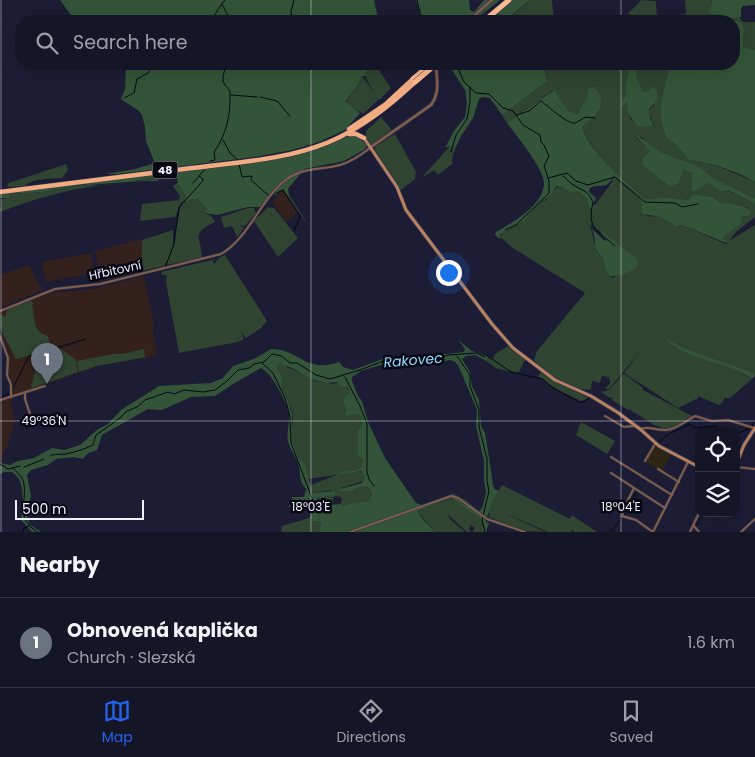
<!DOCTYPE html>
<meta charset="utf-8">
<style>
body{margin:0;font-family:Poppins,sans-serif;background:#222234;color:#f1f3f6}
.controls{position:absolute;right:15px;bottom:15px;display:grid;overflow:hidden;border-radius:10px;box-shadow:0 5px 20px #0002}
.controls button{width:45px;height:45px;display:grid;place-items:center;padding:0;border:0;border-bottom:1px solid #343445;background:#151528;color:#f1f3f6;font:25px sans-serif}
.scale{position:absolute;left:15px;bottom:12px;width:129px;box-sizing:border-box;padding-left:5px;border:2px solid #f0f1ff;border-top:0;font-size:14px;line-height:18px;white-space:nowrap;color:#f0f1ff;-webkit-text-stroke:4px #080813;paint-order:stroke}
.you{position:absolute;left:448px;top:272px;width:18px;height:18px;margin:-12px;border:4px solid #fff;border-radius:50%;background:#1a73e8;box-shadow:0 0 0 8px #1a73e833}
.badge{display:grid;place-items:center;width:32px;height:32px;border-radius:50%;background:#2563eb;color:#fff;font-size:16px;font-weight:700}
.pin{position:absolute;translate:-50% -41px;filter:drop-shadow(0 1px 2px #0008)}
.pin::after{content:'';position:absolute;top:26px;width:18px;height:15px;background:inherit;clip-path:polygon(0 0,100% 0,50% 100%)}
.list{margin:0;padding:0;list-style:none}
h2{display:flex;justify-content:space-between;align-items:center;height:65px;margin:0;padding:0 20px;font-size:21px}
h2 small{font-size:16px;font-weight:400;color:#9d9fa8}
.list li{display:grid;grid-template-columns:32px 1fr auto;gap:15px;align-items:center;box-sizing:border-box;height:90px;padding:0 20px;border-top:1px solid #343445}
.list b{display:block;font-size:19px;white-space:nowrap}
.list p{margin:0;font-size:16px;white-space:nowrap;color:#9d9fa8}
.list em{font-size:16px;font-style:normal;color:#9d9fa8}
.icon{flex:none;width:28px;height:28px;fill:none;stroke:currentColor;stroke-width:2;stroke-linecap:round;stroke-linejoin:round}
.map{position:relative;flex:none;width:755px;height:532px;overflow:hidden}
.search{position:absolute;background:#151528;box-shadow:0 5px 20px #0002;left:15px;right:15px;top:15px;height:55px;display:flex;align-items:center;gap:12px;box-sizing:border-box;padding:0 18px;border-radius:20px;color:#9d9fa8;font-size:19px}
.sheet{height:155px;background:#151528}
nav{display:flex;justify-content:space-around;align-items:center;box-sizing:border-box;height:70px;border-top:1px solid #343445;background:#151528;font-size:14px;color:#9d9fa8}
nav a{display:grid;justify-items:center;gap:2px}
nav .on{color:#2563eb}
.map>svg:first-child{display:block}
</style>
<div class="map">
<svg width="755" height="532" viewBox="0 0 755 532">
<rect width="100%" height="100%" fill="#1c1c35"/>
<path fill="#34211d" d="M 283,189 L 298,212 L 286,222 L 272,202 Z
M 142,239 L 142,271 L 101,281 L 95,251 Z
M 91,253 L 95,273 L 46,282 L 42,262 Z
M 29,265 L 42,290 L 1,308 L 0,307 L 0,275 Z
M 144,276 L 154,324 L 153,330 L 157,356 L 97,366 L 11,397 L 13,385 L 8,375 L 9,353 L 0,331 L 0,312 L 47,293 L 93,289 Z
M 13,397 L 11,403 L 15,420 L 12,432 L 6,450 L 4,450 L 2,463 L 0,463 L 0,401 Z"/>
<path fill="#2e2615" d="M 655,446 L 671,455 L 662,471 L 645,462 Z"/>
<path fill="#2f4431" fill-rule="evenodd" d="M 530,0 L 552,0 L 554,21 L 503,21 L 513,15 Z
M 641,0 L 656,1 L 657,21 L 623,21 L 630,15 L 628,13 L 637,5 Z
M 685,0 L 712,0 L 710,14 L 739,17 L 743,22 L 755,22 L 755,50 L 743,47 L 744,31 L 738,21 L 700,20 L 699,21 L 658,21 L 684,14 L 686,15 Z
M 370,64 L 375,64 L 391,88 L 379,100 L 376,97 L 378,100 L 363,114 L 345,103 L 358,85 L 362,76 L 373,91 L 365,76 Z
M 542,64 L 571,64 L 575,70 L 582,64 L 630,64 L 626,84 L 626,95 L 622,99 L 620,105 L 622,108 L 628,99 L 630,119 C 641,127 641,127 654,125 L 649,113 L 650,108 L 654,106 L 651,86 L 649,91 L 643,92 L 637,77 L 636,64 L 643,64 L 645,67 L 648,66 L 648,64 L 670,64 L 661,102 L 661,121 L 666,138 L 699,161 L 725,169 L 755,182 L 755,198 L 717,180 L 696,165 L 661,152 L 645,141 L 642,137 L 636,137 L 649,151 L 643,158 L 643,166 L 670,187 L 684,170 L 692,173 L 692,190 L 696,191 L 709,183 L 724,192 L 727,190 L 755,204 L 755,217 L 736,232 L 729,241 L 755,225 L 755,376 L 754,373 L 682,347 L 665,339 L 687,352 L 736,370 L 752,379 L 730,398 L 724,398 L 723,402 L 719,405 L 698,396 L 698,399 L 696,399 L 678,408 L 624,373 L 639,353 L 609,389 L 605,389 L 610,383 L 609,377 L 602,376 L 600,383 L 592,381 L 591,389 C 577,394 543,371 534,360 L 537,351 L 585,293 L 513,248 L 500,237 L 503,233 L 525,221 L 538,204 L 546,200 L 556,187 L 564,188 L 568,192 L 578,191 L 587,199 L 589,208 L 591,207 L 592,205 L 595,205 L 612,182 L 613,176 L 615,177 L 642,202 L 642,210 L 647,216 L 660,217 L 679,227 L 682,225 L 726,244 L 728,242 L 723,238 L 742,223 L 741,217 L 748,216 L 748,208 L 735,204 L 720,203 L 713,197 L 693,194 L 688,200 L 666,197 L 645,199 C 630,186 584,146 583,126 L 593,118 L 600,109 L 602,97 L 594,86 L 589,88 L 588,97 L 585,99 L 580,110 L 577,114 L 568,112 L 553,90 L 507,123 L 502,115 L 548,81 ZM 590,224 L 638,260 L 638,266 L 614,277 L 614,278 L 609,276 L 606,271 L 603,259 L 596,250 Z
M 381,117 L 392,130 L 371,145 L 366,138 L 366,131 Z
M 395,134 L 416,172 L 415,179 L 401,190 L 375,150 L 375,147 Z
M 450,146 L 456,147 L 452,158 L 452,164 L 438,175 L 434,170 L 423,177 L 423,176 Z
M 66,164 L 68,170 L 62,178 C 51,179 32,178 25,186 L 7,187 L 9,183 Z
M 158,176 L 159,181 C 153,182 149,181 143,181 C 131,182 117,183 105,185 C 68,189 34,199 0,212 L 1,199 L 9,198 L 9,194 L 43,192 L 83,184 C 101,189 138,180 158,176 Z
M 177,185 L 181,188 L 187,198 L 180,205 L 175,217 L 140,221 L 142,204 L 179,200 L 180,196 L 174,188 Z
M 190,199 L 197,199 L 208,210 L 205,213 L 211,216 L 215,222 C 189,234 202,238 202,258 L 166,265 L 167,261 L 164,266 L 142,271 L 142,240 L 173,230 L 173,247 L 180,208 L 183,203 Z
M 268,207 L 274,208 L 298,238 L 278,257 L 254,221 Z
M 248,208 L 254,208 L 256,213 L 245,226 L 240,225 L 244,228 L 237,237 L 232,226 L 224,228 L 221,217 Z
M 225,255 L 267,321 L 261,328 L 246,338 L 241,331 L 244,339 L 238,342 L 179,353 L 166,282 L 167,275 L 162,275 L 161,272 L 216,259 L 213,261 L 214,264 L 219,258 Z
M 29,301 L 32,301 L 33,303 L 32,306 C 35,318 33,333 48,336 C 49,344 53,351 63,350 L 76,360 L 78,372 L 32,388 L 31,386 L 40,355 L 38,353 L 16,359 L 0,328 L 0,314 L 5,317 L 7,310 Z
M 508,346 L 525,360 L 519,372 L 514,372 L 507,369 L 515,373 L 496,368 L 486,361 L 489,357 L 493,359 L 495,354 Z
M 144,349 L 145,357 L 97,366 L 79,372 L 77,361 L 113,354 L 122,354 Z
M 278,363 L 284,364 L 289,368 L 307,375 L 309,378 L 315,381 L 334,384 L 338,382 L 347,387 L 349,393 L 344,397 L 346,409 L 344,415 L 357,414 L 361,416 L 362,425 L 358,430 L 358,450 L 357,454 L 358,457 L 363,459 L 364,463 L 359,469 L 338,474 L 357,471 L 363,473 L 364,481 L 341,488 L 341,491 L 344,490 L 352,491 L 357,488 L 367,487 L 371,491 L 372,495 L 368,501 C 361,503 347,506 340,506 L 342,499 L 341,497 L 336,496 L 333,498 L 333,504 L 330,505 L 317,499 L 333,490 L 313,493 L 311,485 L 336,475 L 308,479 C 304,465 296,453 292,439 C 291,432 293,426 293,419 C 292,413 290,406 288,400 C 284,391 274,372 278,363 Z
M 541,372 L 554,381 L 589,398 L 581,401 L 556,389 L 538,376 Z
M 623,374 L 626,375 L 643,388 L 643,390 L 692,416 L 674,427 L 666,429 L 654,425 L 629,409 L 628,410 L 612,400 L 613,398 L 608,397 L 601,392 L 609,390 Z
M 581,422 L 615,441 L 607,454 L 576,435 Z
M 502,485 L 570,519 L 572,515 L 597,532 L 575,532 L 572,530 L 571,532 L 548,532 L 500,511 L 545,532 L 523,531 L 491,518 L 489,517 C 488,504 496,496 502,485 Z
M 449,499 L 452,499 C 459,503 478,512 482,520 C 483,523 482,528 481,532 L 472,532 L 475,528 L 471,525 L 469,528 L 471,532 L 467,532 L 447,514 L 442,506 L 451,520 L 465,532 L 435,532 L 418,512 C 424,507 440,503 449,499 Z
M 309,518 L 313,521 L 321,521 L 319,532 L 281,532 L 282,526 Z"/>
<path fill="#335438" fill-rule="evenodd" d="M 60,0 L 374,0 L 378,18 L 377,21 L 75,21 Z
M 416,0 L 469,0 L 470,10 L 474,12 L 484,0 L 500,0 L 474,21 L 452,21 L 450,19 L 444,21 L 422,21 Z
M 513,0 L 530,0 L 507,19 L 503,21 L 488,21 Z
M 712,0 L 755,0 L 755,5 L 743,6 L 741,9 L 741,17 L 735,18 L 710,14 L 708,10 L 711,7 Z
M 733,21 L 738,21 L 742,24 L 744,31 L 743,47 L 755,50 L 755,182 C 736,171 712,163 690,160 L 676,145 L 666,138 L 661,121 L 661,102 L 670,64 L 734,64 Z
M 126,64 L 370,64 L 365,76 L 362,76 L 358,85 L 345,102 L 360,113 L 345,130 L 319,142 L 292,150 L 255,157 L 118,174 L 105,174 L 135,169 L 152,164 L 154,161 L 146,141 L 145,127 L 142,115 L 139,111 L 121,99 L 125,89 Z
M 448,64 L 460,64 L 464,68 L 468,69 L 473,64 L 542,64 L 548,81 L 502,115 L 490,98 L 482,97 L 479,99 L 473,118 L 461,136 L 456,147 L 450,146 L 445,148 L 454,131 L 465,117 L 467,103 L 465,90 Z
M 630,64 L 636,64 L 637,77 L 643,92 L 648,91 L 652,86 L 657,90 C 657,102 657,101 649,109 L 650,118 L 653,123 L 652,126 L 638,126 C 629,117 627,113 627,101 L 622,108 L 620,107 L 622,99 L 626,95 L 626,84 Z
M 594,86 L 602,97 L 600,109 L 593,118 L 583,126 C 583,146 630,185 645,199 L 666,197 L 688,200 L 693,194 L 713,197 L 720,203 C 730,203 743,204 751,211 L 751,214 L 748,216 L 741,217 L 742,223 L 723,238 L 728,242 L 726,243 L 682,225 L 677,227 L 660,217 L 642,214 L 642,202 L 618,179 L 613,176 C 608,190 601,183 590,188 L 589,192 L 596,198 L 591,208 L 589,208 L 587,199 L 578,191 L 569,193 L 564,188 L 556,186 L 550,196 L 538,204 L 525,221 L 503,233 L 500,235 L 500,239 L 495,235 L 496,232 C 512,223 544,205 544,183 C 544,169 516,135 507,123 L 554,90 L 568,111 L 577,114 L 580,110 L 585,99 L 588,97 L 588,89 Z
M 637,135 L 661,152 L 696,165 L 717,180 L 755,198 L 755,204 L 728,190 L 722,192 L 709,183 L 696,191 L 692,191 L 692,173 L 684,170 L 678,183 L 670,187 L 643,166 L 643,158 L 649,151 L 636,136 Z
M 350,136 L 358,137 L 367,145 L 365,149 L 344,161 L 304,169 L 288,189 L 289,195 L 310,228 L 283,189 L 276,195 L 271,195 L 260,207 L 248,207 L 217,215 L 205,213 L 207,209 L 197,199 L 190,199 L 186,202 L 185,201 L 186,196 L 179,186 L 177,185 L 174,188 L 173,186 L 178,183 L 176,173 L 128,182 L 88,185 L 83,184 L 43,192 L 9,194 L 9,198 L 0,198 L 0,194 L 256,162 Z
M 592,229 L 604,240 L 607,241 L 601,233 L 601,231 L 636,258 L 639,262 L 637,267 C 631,272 618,277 609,276 L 606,271 L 603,259 L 595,248 L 595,239 Z
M 665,338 L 682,347 L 754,373 L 755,376 L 752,379 C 728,361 685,361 665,338 Z
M 458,340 L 472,351 L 489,357 L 486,361 L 475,355 L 466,356 L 462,359 L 470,372 L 472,386 L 479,400 L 481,426 L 485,433 L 489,457 L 493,485 L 494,489 L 499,491 L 493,500 L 487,517 L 485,518 L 486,522 L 489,523 L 486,532 L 481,532 L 483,522 L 481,519 L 451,498 L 418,511 L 421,517 L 435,532 L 319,532 L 321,521 L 313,521 L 309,518 L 311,515 L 308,503 L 303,503 L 289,507 L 292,497 L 304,497 L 306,489 C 299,481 301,477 299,467 C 297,458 291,451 288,442 C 286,433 290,423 289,414 C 287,402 272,373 261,368 L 233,384 L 215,396 L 191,397 L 162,410 L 148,409 L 102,435 L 97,450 L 88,453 L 83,459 L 74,457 L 56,459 L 48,465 L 31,470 L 27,475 L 31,496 L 27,513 L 29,524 L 41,532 L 32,532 L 21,520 C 22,503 27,482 12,472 L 4,472 L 0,474 L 0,466 L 6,466 L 0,464 L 0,463 L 10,465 L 18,461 L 34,458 L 52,448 L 64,450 L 80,445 L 98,429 L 108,424 L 121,410 L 159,386 L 211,383 L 223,378 L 233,366 L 254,359 L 271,349 C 298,348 305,374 339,362 L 343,367 L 353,370 L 388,357 L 437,355 L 464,352 L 465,349 ZM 449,360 L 454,361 L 458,365 L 477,410 L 476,426 L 484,461 L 484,480 L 486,493 L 482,508 L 479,511 L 465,500 L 454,494 L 422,505 L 416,503 L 385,458 L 368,422 L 362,401 L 358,396 L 352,381 L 352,377 L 361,371 L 384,364 L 410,362 L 437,363 ZM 278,363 C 283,363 307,375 310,379 L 327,383 L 338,382 L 341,387 L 348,387 L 349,393 L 343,398 L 346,409 L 344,416 L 357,414 L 361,416 L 362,425 L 358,430 L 358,450 L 357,454 L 358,457 L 363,459 L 363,463 L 359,469 L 338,473 L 337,475 L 361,471 L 363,473 L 364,479 L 362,483 L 340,489 L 340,491 L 352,491 L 357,488 L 367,487 L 371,491 L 372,495 L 368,501 L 354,503 L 342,506 L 341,504 L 330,505 L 318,501 L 317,498 L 335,495 L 335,491 L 313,493 L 305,466 L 298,456 L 292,439 L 292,416 L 288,400 L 282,388 L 281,376 L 277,369 Z"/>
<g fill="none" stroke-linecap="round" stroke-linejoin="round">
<path stroke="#000912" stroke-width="1" d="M 417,0 L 422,21
M 222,4 L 228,16 L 226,21
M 291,20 L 298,21
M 212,21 C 213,16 221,5 225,0
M 292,21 L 291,11 L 294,0
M 456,64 L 464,82 L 476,93 L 489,94 L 503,108 L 513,111 L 523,125 L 540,135 L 541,142 L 544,145 L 549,156 L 544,166 L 549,181 L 549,193 L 516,225 L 505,230
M 231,95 L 257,97
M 260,97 L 277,101 L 290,116
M 124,98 L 134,93 L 137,79 L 148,73 L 153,64
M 517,115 L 529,111 L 541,101 C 548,106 567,124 575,123 C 578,122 583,118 586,117 L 595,118
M 223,140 L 230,153 L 237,159
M 451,152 L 456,135 L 467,119 L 470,102 L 470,87
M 210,161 L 215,160 L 214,152 C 227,134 231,113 230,91 C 228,88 224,85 223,81 C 222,75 226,70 225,64
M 239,164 L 242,177 L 252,176 L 251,180 L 269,196
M 563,176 C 566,178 569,182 572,184 C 582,191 587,189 593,202 C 587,229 596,229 615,246
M 548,178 L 567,173 L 576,181 L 588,185 L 615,177 L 645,202 L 675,203 L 682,207 L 698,204
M 193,183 L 199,176
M 272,195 L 283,190 L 300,216 L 294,231
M 165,268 L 174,244 L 179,207 L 202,182 L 203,179 L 199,176 L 206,168
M 457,356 L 470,375 L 470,386 L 479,410 L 479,427 L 487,459 L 487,481 L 489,491 L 482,520 L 485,532
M 487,356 L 491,359
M 492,359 L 511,372 L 543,379 L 550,386 L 579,402 L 583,402 L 591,397
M 262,363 L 273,373 L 285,398 L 290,417 L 291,443 L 313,501 L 314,510
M 345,377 L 360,406 L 367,424 L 367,472 L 369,479 L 374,486
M 0,399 L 11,392 L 29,356 L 86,339
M 752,426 L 755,420
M 736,434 L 750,428
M 657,443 L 669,434 L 689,424 L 696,428 L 716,426 L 724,431
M 50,456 C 55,453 59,455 66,454 C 75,452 85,449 93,445 L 96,435 L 120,418 L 127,411 L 137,407 L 145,400 L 168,392 L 174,394 L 184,390 L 203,392 L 215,390 L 227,381 L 238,370 L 249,368 L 254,364 L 264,362 L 272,354 L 282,356 L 290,363 L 297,363 L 316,375 L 330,379 L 360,370 L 386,360 L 397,361 L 437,359 L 448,355 L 476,353 L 485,357
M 0,464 L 8,469 L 20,466
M 24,467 L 44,459
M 13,468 C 16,472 21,475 23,480 C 29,501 13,516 37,532
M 23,532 L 24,528 L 29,526
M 611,532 L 629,508 L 636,492
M 697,532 L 695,527 L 700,519 L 707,513"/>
<g stroke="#35364d" stroke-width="3">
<path id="minor" d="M 0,311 L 55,289 L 100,284 L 221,254 C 249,238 261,198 287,179 C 303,167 322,170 340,165 C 351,162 361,155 370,148
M 0,336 L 8,358 L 7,375 L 11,385 L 11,397
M 25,394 L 25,399 L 32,420
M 0,400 L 45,386
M 605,416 L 624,427 L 634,426
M 640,429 C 649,426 656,430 665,430 C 674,431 687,420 695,416 L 712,421 L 728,420 L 754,428
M 611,457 L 672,495
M 645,461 L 655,444
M 736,467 L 755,469
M 658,469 L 679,482
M 611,473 L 665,508
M 736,485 L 736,491
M 634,488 L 625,506 L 622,516 L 636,520 L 653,532
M 693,525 L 699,532
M 350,532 L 451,496 L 458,498 L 487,519 L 525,532
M 653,532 L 688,462
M 690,532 L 699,513
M 741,532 L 755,519"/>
</g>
<g stroke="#35364d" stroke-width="4">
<path id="tertiary" d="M 468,21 L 492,0
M 371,147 L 431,105 C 440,92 437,81 436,67"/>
</g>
<g stroke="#35364d" stroke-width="4.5">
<path id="secondary" d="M 364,138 L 397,187 L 406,210 L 492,324 L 513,348 L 555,380 L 591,396 L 617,412 L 640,429 L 659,446 L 699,467
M 736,465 L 744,445 L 755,428"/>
</g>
<g stroke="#35364d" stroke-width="5.5">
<path id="trunk" d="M 349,129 L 386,104 L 413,79
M 349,134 L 356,134 L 364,138
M 0,192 C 64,184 128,176 192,168 C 238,162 286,160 329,142 C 362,128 389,106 415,82"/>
</g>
<g stroke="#35364d" stroke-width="6">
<path id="motorway" d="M 484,21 L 509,0
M 413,79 L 431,64"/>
</g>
<use href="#minor" stroke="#805e4a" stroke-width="2"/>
<use href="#tertiary" stroke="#805e4a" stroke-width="2.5"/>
<use href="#secondary" stroke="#b88260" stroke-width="3"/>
<use href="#trunk" stroke="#f1ac81" stroke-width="4.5"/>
<use href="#motorway" stroke="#ffbb91" stroke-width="5"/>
<g stroke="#35364d" stroke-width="6" stroke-linecap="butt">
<path id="motorway-bridge" d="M 415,82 L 436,64"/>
</g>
<use href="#motorway-bridge" stroke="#ffbb91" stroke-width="5"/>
</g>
<path fill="none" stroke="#f0f1ff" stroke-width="1" stroke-opacity="0.45" d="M 1,0 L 1,532M 311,0 L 311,21M 621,0 L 621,21M 311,64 L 311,532M 621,64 L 621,532M 0,421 L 755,421"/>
<g text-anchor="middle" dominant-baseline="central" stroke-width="5" stroke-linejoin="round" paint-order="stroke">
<rect fill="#080813" stroke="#aaabb8" stroke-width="1" x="152.5" y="161.5" width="25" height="17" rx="4"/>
<g font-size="11" font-weight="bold" fill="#f0f1ff">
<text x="165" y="170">48</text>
</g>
<g font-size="12" fill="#f0f1ff" stroke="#080813">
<text transform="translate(115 270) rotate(-12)">Hřbitovní</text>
</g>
<g font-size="14" font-style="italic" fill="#8ddafe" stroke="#080813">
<text transform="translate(413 360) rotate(-5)">Rakovec</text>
</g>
</g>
<g font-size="12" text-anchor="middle" fill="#f0f1ff" stroke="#080813" stroke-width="5" stroke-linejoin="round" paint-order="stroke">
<text x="44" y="425">49°36'N</text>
<text x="311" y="511">18°03'E</text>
<text x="621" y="511">18°04'E</text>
</g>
</svg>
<div class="controls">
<button><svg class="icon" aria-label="locate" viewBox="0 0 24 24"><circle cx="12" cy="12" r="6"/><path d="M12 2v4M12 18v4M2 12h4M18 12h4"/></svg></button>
<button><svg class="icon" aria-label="layers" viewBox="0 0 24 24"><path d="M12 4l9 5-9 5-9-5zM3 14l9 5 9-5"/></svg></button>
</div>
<div class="scale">500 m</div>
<div class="you"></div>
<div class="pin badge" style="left:47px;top:384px;background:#6b7280">1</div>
<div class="search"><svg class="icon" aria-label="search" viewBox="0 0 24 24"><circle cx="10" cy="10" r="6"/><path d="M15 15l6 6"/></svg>Search here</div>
</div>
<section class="sheet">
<h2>Nearby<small></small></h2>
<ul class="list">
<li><span class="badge" style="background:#6b7280">1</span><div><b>Obnovená kaplička</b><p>Church · Slezská</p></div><em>1.6 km</em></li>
</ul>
</section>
<nav>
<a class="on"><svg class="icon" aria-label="map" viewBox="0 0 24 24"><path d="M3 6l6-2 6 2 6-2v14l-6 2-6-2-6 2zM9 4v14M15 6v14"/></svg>Map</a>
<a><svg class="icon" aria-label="directions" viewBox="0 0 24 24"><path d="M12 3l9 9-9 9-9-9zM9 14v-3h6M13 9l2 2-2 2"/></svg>Directions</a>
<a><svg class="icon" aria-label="saved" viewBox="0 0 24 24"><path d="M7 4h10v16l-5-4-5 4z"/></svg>Saved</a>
</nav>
